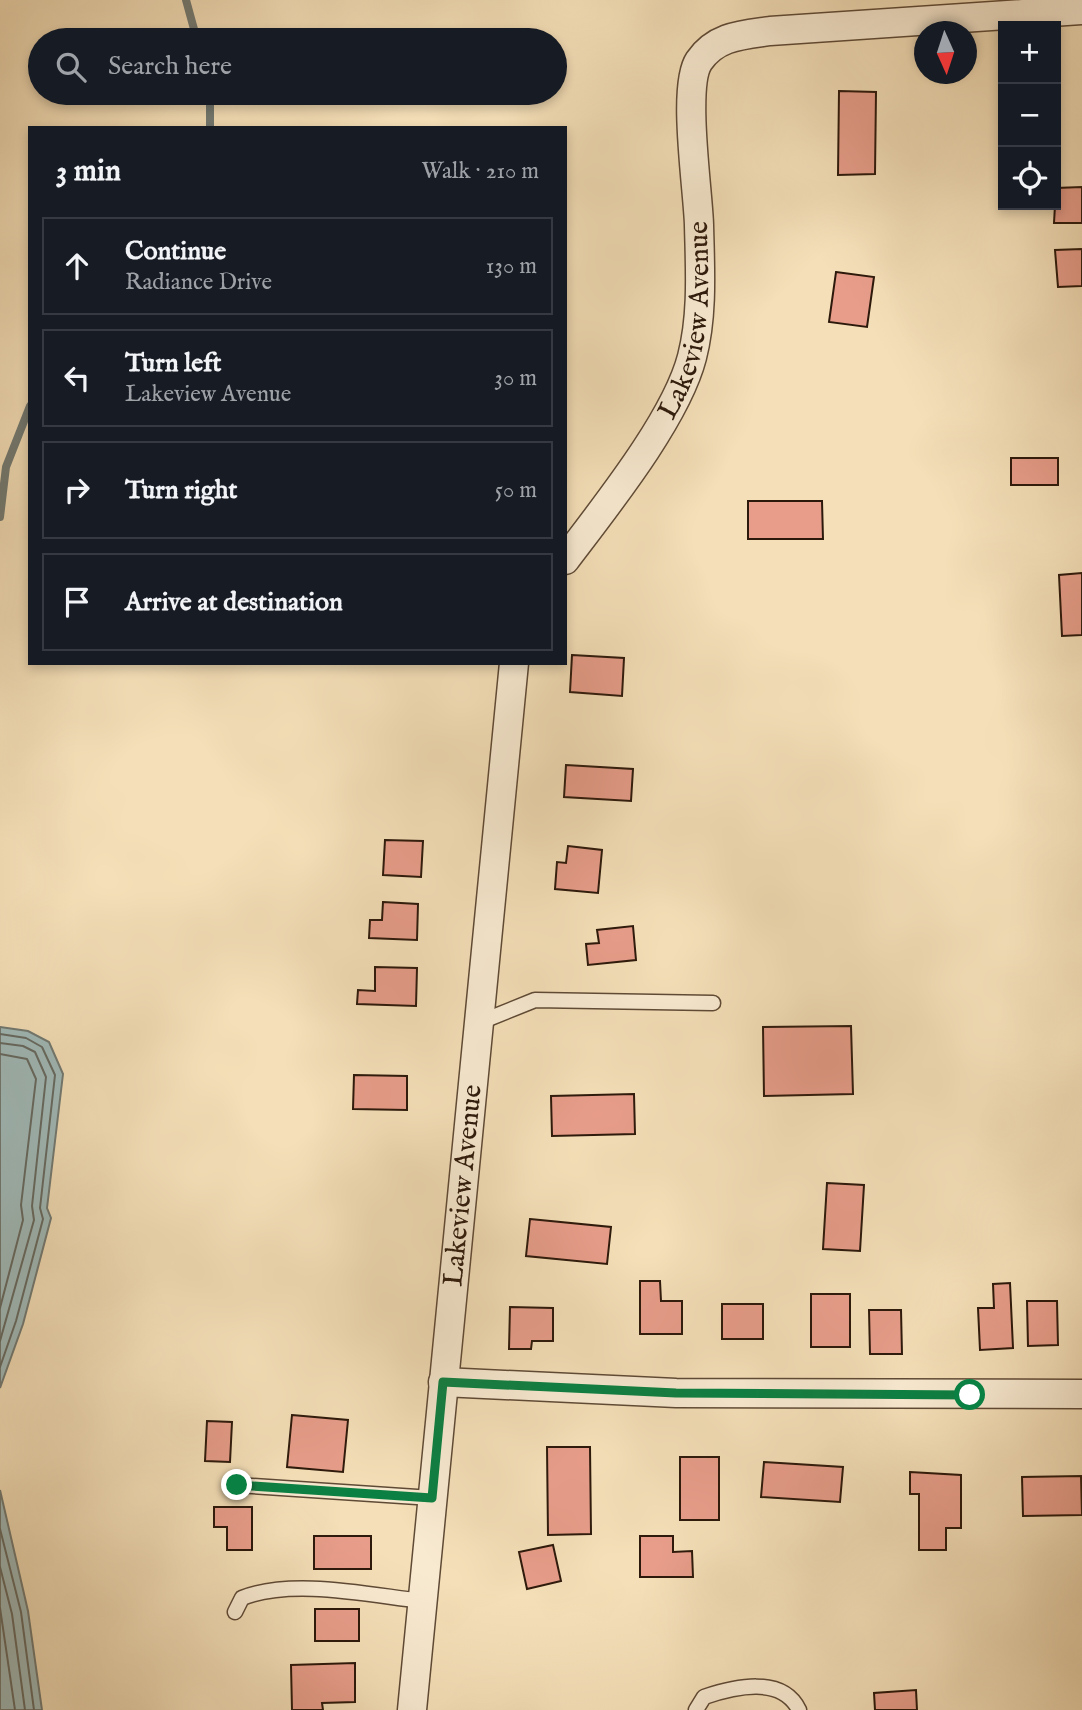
<!DOCTYPE html>
<meta charset="utf-8">
<style>
body{margin:0;font-family:"IM FELL English",serif;background:#20242c;color:#f1f3f6}
.controls{position:absolute;right:21px;top:21px;display:grid;overflow:hidden;border-radius:0px;box-shadow:0 4px 10px #0003}
.controls button{width:63px;height:63px;display:grid;place-items:center;padding:0;border:0;border-bottom:2px solid #363941;background:#171b24;color:#f1f3f6;font:35px sans-serif}
.compass{position:absolute;left:914px;top:21px;width:63px;height:63px;border-radius:50%;background:#171b24;box-shadow:0 4px 10px #0003;rotate:177deg}
.stop{position:absolute;width:21px;height:21px;margin:-16px;border:5px solid #0b8043;border-radius:50%;background:#fff}
.stop.end{background:#0b8043;border-color:#fff;box-shadow:0 2px 7px #0008}
.list{margin:0;padding:0;list-style:none}
h2{display:flex;justify-content:space-between;align-items:center;height:91px;margin:0;padding:0 28px;font-size:30px}
h2 small{font-size:23px;font-weight:400;color:#9ea1a6}
.list li{display:grid;grid-template-columns:46px 1fr auto;gap:21px;align-items:center;box-sizing:border-box;height:98px;margin:0 14px 14px;padding:0 14px;border:2px solid #363941;border-radius:0px}
.list b{display:block;font-size:26px;white-space:nowrap}
.list p{margin:0;font-size:23px;white-space:nowrap;color:#9ea1a6}
.list em{font-size:23px;font-style:normal;color:#9ea1a6}
.icon{flex:none;width:38px;height:38px;fill:none;stroke:currentColor;stroke-width:2;stroke-linecap:round;stroke-linejoin:round}
.map{position:relative;flex:none;width:1082px;height:1710px;overflow:hidden}
.search{position:absolute;background:#171b24;box-shadow:0 4px 10px #0003;left:28px;top:28px;width:539px;height:77px;display:flex;align-items:center;gap:18px;box-sizing:border-box;padding:0 24px;border-radius:38px;color:#9ea1a6;font-size:26px}
.panel{position:absolute;background:#171b24;box-shadow:0 4px 10px #0003;left:28px;top:126px;width:539px;height:539px;border-radius:0px}
.map>svg:first-child{display:block}
</style>
<div class="map">
<svg width="1082" height="1710" viewBox="0 0 1082 1710">
<rect width="100%" height="100%" fill="#f4dfb8"/>
<filter id="stains"><feTurbulence type="fractalNoise" baseFrequency=".00286" numOctaves="4"/><feColorMatrix values="0 0 0 0 .2 0 0 0 0 .09 0 0 0 0 .02 0 0 0 .5 -.17"/></filter>
<radialGradient id="worn" r=".72"><stop offset=".6" stop-color="#630" stop-opacity="0"/><stop offset="1" stop-color="#630" stop-opacity=".3"/></radialGradient>
<path fill="#a0bab9" stroke="#727a73" stroke-width="2" d="M 0,1027 L 28,1031 L 49,1042 L 63,1074 L 47,1208 L 51,1218 L 23,1324 L 0,1388 Z
M 0,1490 L 28,1611 L 42,1710 L 0,1710 Z"/>
<g fill="none" stroke-linecap="round" stroke-linejoin="round">
<path stroke="#666a62" stroke-width="2" d="M 0,1034 L 26,1038 L 42,1047 L 55,1075 L 40,1208 L 43,1219 L 16,1321 L 0,1367
M 0,1043 L 23,1046 L 35,1052 L 46,1077 L 32,1206 L 34,1220 L 0,1341
M 0,1054 L 27,1059 L 36,1079 L 21,1205 L 23,1220 L 0,1308
M 0,1529 L 21,1612 L 34,1710
M 0,1567 L 12,1614 L 25,1710
M 0,1608 L 15,1710"/>
<path stroke="#727a73" stroke-width="8" d="M 186,0 L 197,40
M 210,128 L 210,93
M 0,517 L 6,467 L 30,406"/>
</g>
<path fill="#e79d8a" stroke="#2d190b" stroke-width="2" d="M 839,91 L 876,92 L 875,174 L 838,175 Z
M 1082,187 L 1082,223 L 1054,223 L 1056,188 Z
M 1082,249 L 1082,286 L 1058,287 L 1055,250 Z
M 836,272 L 874,277 L 867,327 L 829,322 Z
M 1011,458 L 1058,458 L 1058,485 L 1011,485 Z
M 748,501 L 822,501 L 823,539 L 748,539 Z
M 1082,573 L 1082,635 L 1062,636 L 1059,575 Z
M 572,655 L 624,658 L 622,696 L 570,692 Z
M 566,765 L 633,769 L 631,801 L 564,797 Z
M 385,840 L 423,841 L 421,877 L 383,875 Z
M 568,846 L 602,850 L 598,893 L 555,889 L 557,862 L 566,863 Z
M 383,902 L 418,904 L 417,940 L 369,938 L 370,920 L 382,920 Z
M 633,926 L 636,960 L 588,965 L 586,944 L 599,943 L 597,930 Z
M 375,967 L 417,968 L 416,1006 L 357,1004 L 358,990 L 375,991 Z
M 851,1026 L 853,1094 L 764,1096 L 763,1027 Z
M 354,1075 L 407,1076 L 407,1110 L 353,1109 Z
M 634,1094 L 635,1134 L 552,1136 L 551,1096 Z
M 827,1183 L 864,1185 L 860,1251 L 823,1249 Z
M 530,1219 L 611,1227 L 607,1264 L 526,1256 Z
M 640,1281 L 660,1281 L 661,1301 L 682,1301 L 682,1334 L 640,1334 Z
M 1010,1283 L 1013,1348 L 980,1350 L 978,1308 L 994,1308 L 993,1284 Z
M 811,1294 L 850,1294 L 850,1347 L 811,1347 Z
M 1027,1301 L 1057,1301 L 1058,1345 L 1028,1346 Z
M 722,1304 L 763,1304 L 763,1339 L 722,1339 Z
M 510,1307 L 553,1308 L 553,1341 L 532,1341 L 531,1349 L 509,1349 Z
M 869,1310 L 901,1310 L 902,1354 L 870,1354 Z
M 292,1415 L 348,1420 L 343,1472 L 287,1467 Z
M 207,1421 L 232,1422 L 230,1462 L 205,1461 Z
M 547,1447 L 590,1447 L 591,1534 L 548,1535 Z
M 680,1457 L 719,1457 L 719,1520 L 680,1520 Z
M 764,1462 L 843,1467 L 840,1502 L 761,1497 Z
M 910,1472 L 961,1475 L 961,1528 L 946,1528 L 946,1550 L 919,1550 L 919,1494 L 910,1494 Z
M 1081,1476 L 1082,1515 L 1023,1516 L 1022,1477 Z
M 214,1507 L 252,1507 L 252,1550 L 227,1550 L 227,1527 L 214,1527 Z
M 314,1536 L 371,1536 L 371,1569 L 314,1569 Z
M 640,1536 L 673,1536 L 673,1552 L 692,1551 L 693,1577 L 640,1577 Z
M 553,1545 L 561,1581 L 527,1589 L 519,1552 Z
M 315,1609 L 359,1609 L 359,1641 L 315,1641 Z
M 355,1663 L 355,1702 L 322,1703 L 323,1710 L 292,1710 L 291,1665 Z
M 916,1690 L 917,1710 L 875,1710 L 874,1693 Z"/>
<g fill="none" stroke-linecap="round" stroke-linejoin="round">
<g stroke="#5f4a36" stroke-width="17">
<path id="service" d="M 478,1023 L 535,1000 L 713,1003
M 237,1485 L 432,1498
M 235,1612 L 242,1598 C 292,1578 369,1595 422,1601
M 696,1710 L 704,1697 C 734,1687 782,1675 799,1710"/>
</g>
<g stroke="#5f4a36" stroke-width="31">
<g id="minor">
<path id="s1" d="M 565,560 C 605,507 676,419 692,357 C 703,314 700,269 699,225 C 698,190 682,86 699,61 C 716,36 742,35 770,31 L 1082,10"/>
<path d="M 443,1382 L 676,1393 L 1082,1394"/>
<path id="s2" d="M 412,1710 L 514,663"/>
</g>
</g>
<use href="#service" stroke="#f8ead1" stroke-width="14"/>
<use href="#minor" stroke="#f8ead1" stroke-width="28"/>
</g>
<g fill="none" stroke-linecap="round" stroke-linejoin="round">
<path stroke="#0b8043" stroke-width="9" d="M 237,1485 L 432,1498 L 443,1382 L 676,1393 L 970,1395"/>
</g>
<g text-anchor="middle" dominant-baseline="central" stroke-width="6" stroke-linejoin="round" paint-order="stroke">
<g font-size="28" fill="#2d190b" stroke="#f8ead1">
<text stroke="none"><textPath href="#s1" startOffset="276">Lakeview Avenue</textPath></text>
<text stroke="none"><textPath href="#s2" startOffset="527">Lakeview Avenue</textPath></text>
</g>
</g>
<rect width="100%" height="100%" filter="url(#stains)"/>
<rect width="100%" height="100%" fill="url(#worn)"/>
</svg>
<div class="controls">
<button>+</button>
<button>−</button>
<button><svg class="icon" aria-label="locate" viewBox="0 0 24 24"><circle cx="12" cy="12" r="6"/><path d="M12 2v4M12 18v4M2 12h4M18 12h4"/></svg></button>
</div>
<svg class="compass" viewBox="-18 -18 36 36"><path d="M0-13l5 13h-10z" fill="#e53935"/><path d="M0 13l5-13h-10z" fill="#9ea1a6"/></svg>
<div class="stop" style="left:970px;top:1395px"></div>
<div class="stop end" style="left:237px;top:1485px"></div>
<div class="search"><svg class="icon" aria-label="search" viewBox="0 0 24 24"><circle cx="10" cy="10" r="6"/><path d="M15 15l6 6"/></svg>Search here</div>
<section class="panel">
<h2>3 min<small>Walk · 210 m</small></h2>
<ul class="list">
<li><svg class="icon" aria-label="ahead" viewBox="0 0 24 24"><path d="M12 20V5M6 11l6-6 6 6"/></svg><div><b>Continue</b><p>Radiance Drive</p></div><em>130 m</em></li>
<li><svg class="icon" aria-label="left" viewBox="0 0 24 24"><path d="M17 20v-9H6M10 6l-5 5 5 5"/></svg><div><b>Turn left</b><p>Lakeview Avenue</p></div><em>30 m</em></li>
<li><svg class="icon" aria-label="right" viewBox="0 0 24 24"><path d="M7 20v-9h11M14 6l5 5-5 5"/></svg><div><b>Turn right</b></div><em>50 m</em></li>
<li><svg class="icon" aria-label="arrive" viewBox="0 0 24 24"><path d="M6 21V4h12l-3 4 3 4H6"/></svg><div><b>Arrive at destination</b></div></li>
</ul>
</section>
</div>
